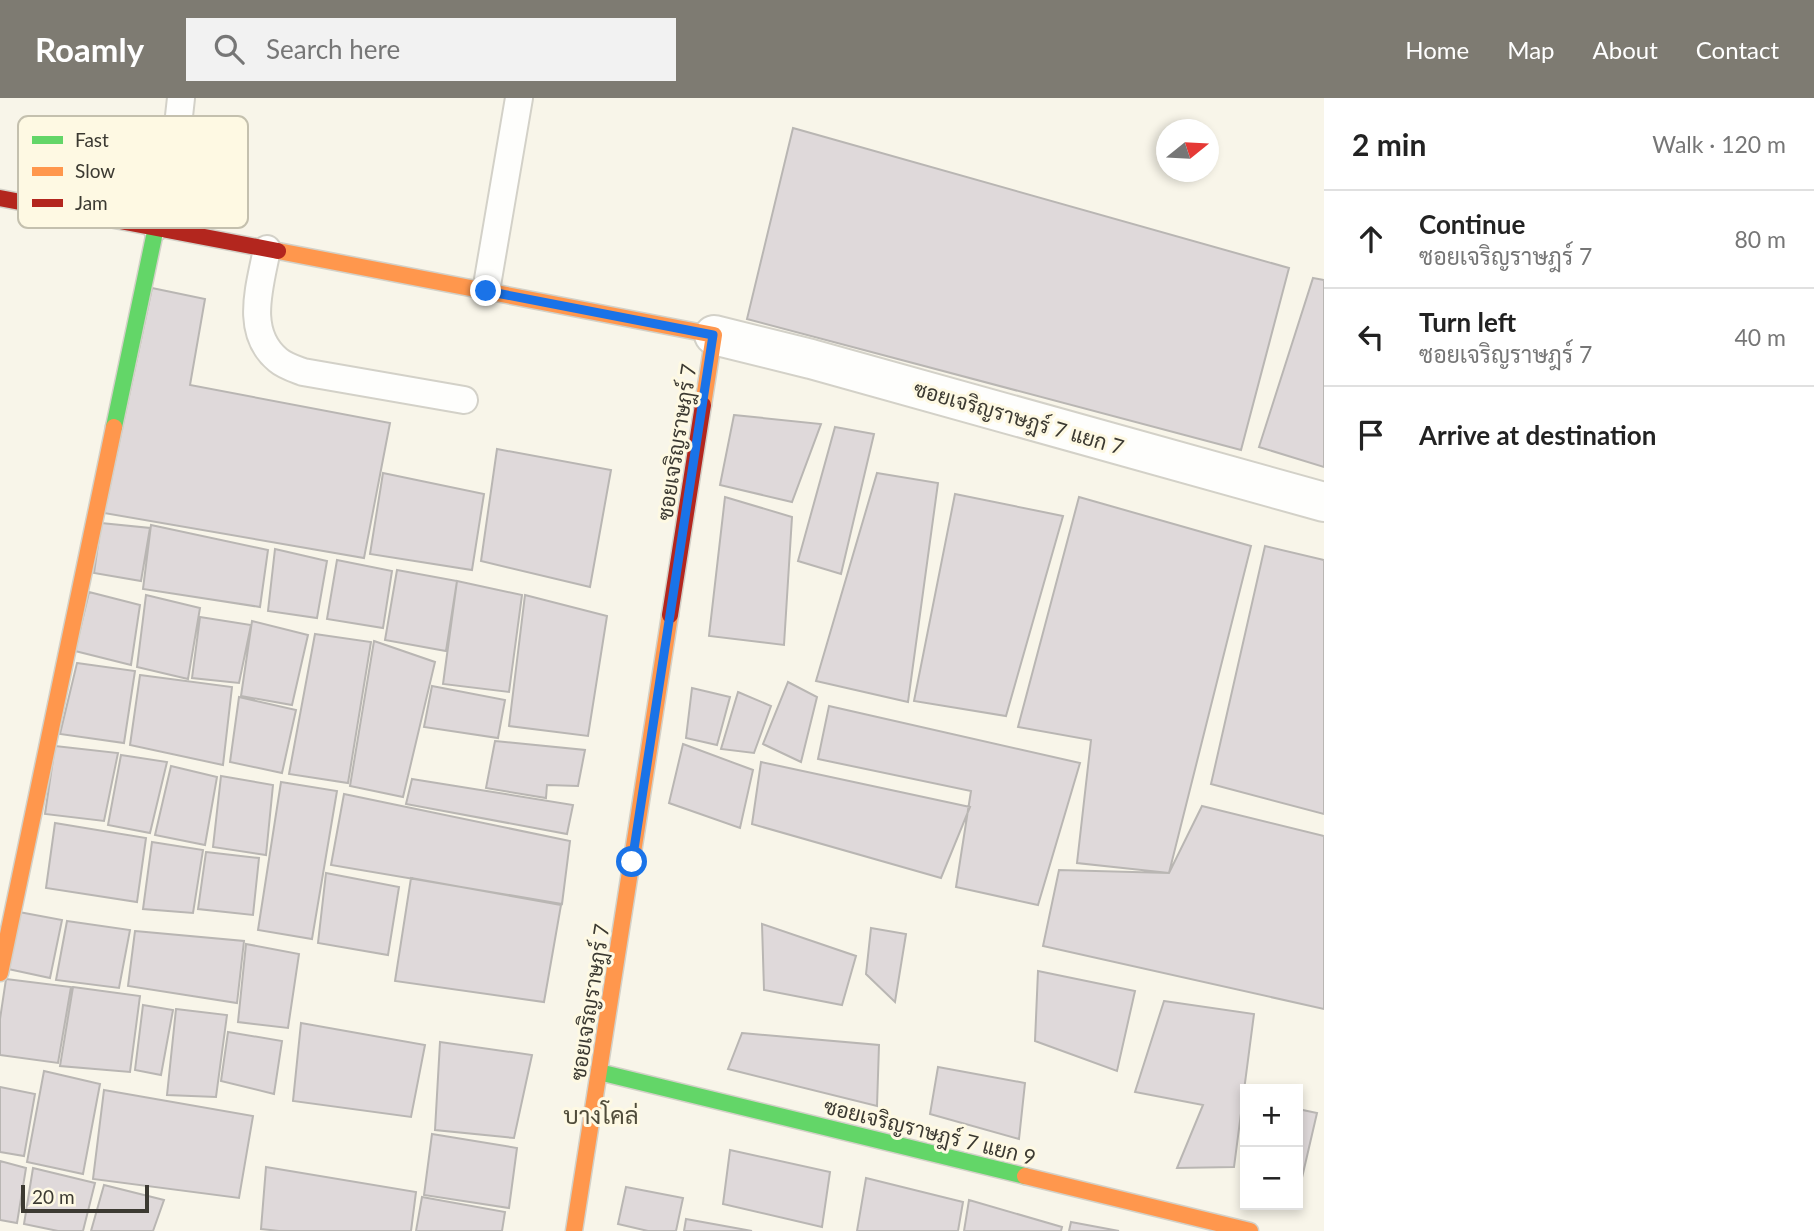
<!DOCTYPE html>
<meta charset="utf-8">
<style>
body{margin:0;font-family:Lato,Sarabun,sans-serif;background:#f2f2f2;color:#222}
.controls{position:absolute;right:21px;bottom:21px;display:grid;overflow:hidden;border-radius:0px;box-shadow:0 4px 10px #0003}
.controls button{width:63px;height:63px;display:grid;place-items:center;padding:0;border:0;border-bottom:2px solid #e0e0e0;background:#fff;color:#222;font:35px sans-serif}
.compass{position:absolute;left:1156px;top:21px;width:63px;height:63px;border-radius:50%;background:#fff;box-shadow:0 4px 10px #0003;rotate:72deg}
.scale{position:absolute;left:21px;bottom:18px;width:128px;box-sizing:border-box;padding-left:7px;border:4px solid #3c3a32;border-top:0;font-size:19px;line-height:24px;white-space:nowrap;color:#3c3a32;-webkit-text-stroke:5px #fef9e3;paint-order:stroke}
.stop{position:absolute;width:21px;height:21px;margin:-16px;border:5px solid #1a73e8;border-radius:50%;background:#fff}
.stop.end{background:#1a73e8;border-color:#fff;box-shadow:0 2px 7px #0008}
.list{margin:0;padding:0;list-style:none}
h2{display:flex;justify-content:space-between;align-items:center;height:91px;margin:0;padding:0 28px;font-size:30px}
h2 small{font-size:23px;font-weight:400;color:#767676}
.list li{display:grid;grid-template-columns:46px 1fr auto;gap:21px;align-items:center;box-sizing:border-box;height:98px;padding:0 28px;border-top:2px solid #e0e0e0}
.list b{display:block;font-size:26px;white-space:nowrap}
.list p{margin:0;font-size:23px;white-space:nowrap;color:#767676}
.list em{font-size:23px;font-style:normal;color:#767676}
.icon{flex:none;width:38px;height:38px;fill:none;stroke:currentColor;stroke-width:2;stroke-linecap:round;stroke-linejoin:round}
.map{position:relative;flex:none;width:1324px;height:1133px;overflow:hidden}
header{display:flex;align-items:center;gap:42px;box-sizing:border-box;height:98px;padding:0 35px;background:#7e7b72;color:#fff}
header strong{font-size:33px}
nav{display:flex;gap:38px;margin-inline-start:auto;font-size:24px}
.search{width:490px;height:63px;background:#f2f2f2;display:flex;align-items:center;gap:18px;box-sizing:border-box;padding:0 24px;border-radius:0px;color:#767676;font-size:26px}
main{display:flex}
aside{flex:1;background:#fff}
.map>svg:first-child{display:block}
</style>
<header>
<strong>Roamly</strong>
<div class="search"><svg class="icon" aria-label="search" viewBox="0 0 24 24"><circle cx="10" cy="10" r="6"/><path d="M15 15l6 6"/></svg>Search here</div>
<nav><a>Home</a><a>Map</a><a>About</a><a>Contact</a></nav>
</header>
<main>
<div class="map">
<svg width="1324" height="1133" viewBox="0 0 1324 1133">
<rect width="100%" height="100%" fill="#f8f5e9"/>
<path fill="#dfd9da" stroke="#b9b6b3" stroke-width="2" d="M 793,30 L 1289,170 L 1241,352 L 747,221 Z
M 1313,180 L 1324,182 L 1324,369 L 1259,349 Z
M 152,190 L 205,201 L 190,287 L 390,325 L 364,460 L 104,415 Z
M 734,317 L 821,326 L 792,404 L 720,387 Z
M 835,329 L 874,336 L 841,476 L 798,463 Z
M 497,351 L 611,372 L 590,489 L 481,463 Z
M 383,375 L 484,396 L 472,472 L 370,456 Z
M 877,375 L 938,385 L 908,604 L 816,583 Z
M 955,396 L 1063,418 L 1006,618 L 914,603 Z
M 725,399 L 792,419 L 784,547 L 709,538 Z
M 1079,399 L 1251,448 L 1169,775 L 1077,765 L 1091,642 L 1018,629 Z
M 101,425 L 150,430 L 141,483 L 94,475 Z
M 151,427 L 268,452 L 260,509 L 143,491 Z
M 1265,448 L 1324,462 L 1324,716 L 1211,686 Z
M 275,451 L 327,463 L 317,520 L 268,513 Z
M 337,462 L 392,473 L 383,530 L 327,521 Z
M 397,472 L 457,483 L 446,553 L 385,542 Z
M 457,483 L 522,497 L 509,594 L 443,586 Z
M 89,494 L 140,507 L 131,567 L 75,553 Z
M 146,497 L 200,510 L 188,581 L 137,569 Z
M 525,497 L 607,518 L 588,638 L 509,628 Z
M 200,519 L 251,527 L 239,585 L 192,580 Z
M 252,523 L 308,537 L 292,607 L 241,598 Z
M 315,536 L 371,544 L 348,685 L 289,676 Z
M 374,543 L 435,564 L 403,699 L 350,688 Z
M 77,565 L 135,573 L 124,645 L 60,636 Z
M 140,577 L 232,589 L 223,667 L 130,647 Z
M 788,584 L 817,599 L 801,664 L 763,646 Z
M 432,588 L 505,602 L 498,640 L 424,629 Z
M 692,590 L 730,599 L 717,647 L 686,640 Z
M 738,594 L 771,608 L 754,655 L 721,651 Z
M 239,599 L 296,612 L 282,675 L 230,664 Z
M 829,608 L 1080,665 L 1038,807 L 956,789 L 971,693 L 818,661 Z
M 495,643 L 585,652 L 578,688 L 547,687 L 546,700 L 486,690 Z
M 683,646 L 753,672 L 740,730 L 669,705 Z
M 55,648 L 118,655 L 104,723 L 45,716 Z
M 121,657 L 167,664 L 150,735 L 108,727 Z
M 761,664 L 970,709 L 941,780 L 752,726 Z
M 171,668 L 217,679 L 205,747 L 155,737 Z
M 221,678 L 273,687 L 266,757 L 213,749 Z
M 412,681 L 573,707 L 567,736 L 406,706 Z
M 281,684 L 337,693 L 312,841 L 258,832 Z
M 344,696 L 570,743 L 562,806 L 331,767 Z
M 1202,708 L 1324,738 L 1324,911 L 1043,848 L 1059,772 L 1169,775 Z
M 55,725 L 146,740 L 137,804 L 46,790 Z
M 152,744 L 203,752 L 193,815 L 143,811 Z
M 206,754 L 259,760 L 253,817 L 198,811 Z
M 326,775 L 399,789 L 388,857 L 318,845 Z
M 411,780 L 561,807 L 544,904 L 395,883 Z
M 19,814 L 62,822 L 50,880 L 8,871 Z
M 67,823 L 130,832 L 119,890 L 56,882 Z
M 762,826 L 856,858 L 842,907 L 764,892 Z
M 871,830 L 906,836 L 895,904 L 866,876 Z
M 135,833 L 244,843 L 237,905 L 128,888 Z
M 246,846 L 299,856 L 288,930 L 238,924 Z
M 1038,873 L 1135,893 L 1117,973 L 1035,943 Z
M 6,881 L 71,889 L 58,965 L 0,957 L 0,921 Z
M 73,889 L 140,898 L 130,974 L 60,968 Z
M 1164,903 L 1254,916 L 1234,1069 L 1177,1070 L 1203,1007 L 1135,994 Z
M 143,907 L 173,912 L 161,977 L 135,972 Z
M 176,911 L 227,917 L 216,999 L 167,997 Z
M 301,925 L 425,947 L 411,1019 L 293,1003 Z
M 228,934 L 282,943 L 274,996 L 221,983 Z
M 742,935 L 879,947 L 877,1008 L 728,971 Z
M 440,944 L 532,957 L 514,1040 L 435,1032 Z
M 938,969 L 1025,985 L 1019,1041 L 930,1016 Z
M 44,973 L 100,986 L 83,1076 L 27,1064 Z
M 0,989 L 35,996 L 24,1058 L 0,1054 Z
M 104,992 L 253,1018 L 239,1100 L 93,1081 Z
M 1298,1011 L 1317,1015 L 1298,1097 Z
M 432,1036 L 517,1050 L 509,1110 L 424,1097 Z
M 730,1052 L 830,1074 L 822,1129 L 723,1106 Z
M 0,1063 L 26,1070 L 17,1125 L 0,1122 Z
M 266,1069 L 416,1094 L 411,1133 L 279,1133 L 261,1131 Z
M 33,1070 L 95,1085 L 83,1133 L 58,1133 L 24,1126 Z
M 866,1080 L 963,1104 L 958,1133 L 857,1133 Z
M 104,1087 L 164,1102 L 153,1133 L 91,1133 Z
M 626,1089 L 683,1100 L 676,1133 L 648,1133 L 618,1126 Z
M 422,1099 L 505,1114 L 502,1133 L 416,1133 Z
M 969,1102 L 1062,1129 L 1061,1133 L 964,1133 Z
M 686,1121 L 752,1133 L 684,1133 Z
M 1071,1124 L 1119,1133 L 1069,1133 Z"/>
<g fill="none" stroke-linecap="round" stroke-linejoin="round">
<g stroke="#d3d1c8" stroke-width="30">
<path id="lane" d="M 156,129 L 177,36 L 181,0
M 267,151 C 260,188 244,234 278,262 C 285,268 295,271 303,274 L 464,302
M 486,193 L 519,0"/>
</g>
<g stroke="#d3d1c8" stroke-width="42">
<path id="street" d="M 714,237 L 811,261 L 1324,404"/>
</g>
<g stroke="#d3d1c8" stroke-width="19">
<path id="fast" d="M 114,329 L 156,129
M 599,974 L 1025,1078"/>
</g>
<g stroke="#d3d1c8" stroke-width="19">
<path id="slow" d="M 278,153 L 714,237 L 703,307
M 0,875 L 114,329
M 1025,1078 L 1250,1133
M 574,1133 L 670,517"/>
</g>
<g stroke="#d3d1c8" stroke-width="19">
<path id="jam" d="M 0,100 L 278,153
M 670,517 L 703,307"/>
</g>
<use href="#lane" stroke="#fefefc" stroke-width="26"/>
<use href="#street" stroke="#fefefc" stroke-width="38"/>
<use href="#fast" stroke="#63d668" stroke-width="16"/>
<use href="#slow" stroke="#ff974d" stroke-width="16"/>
<use href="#jam" stroke="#b3261e" stroke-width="16"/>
</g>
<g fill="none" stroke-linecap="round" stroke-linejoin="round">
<path stroke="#1a73e8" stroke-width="9" d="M 486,193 L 713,237 L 632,764"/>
</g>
<g text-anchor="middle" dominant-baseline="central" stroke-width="6" stroke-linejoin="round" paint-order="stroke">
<g font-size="21" fill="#3c3a32" stroke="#fef9e3">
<text transform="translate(1019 319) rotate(16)">ซอยเจริญราษฎร์ 7 แยก 7</text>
<text transform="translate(676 344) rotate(-81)">ซอยเจริญราษฎร์ 7</text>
<text transform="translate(589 904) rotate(-81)">ซอยเจริญราษฎร์ 7</text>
<text transform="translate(930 1033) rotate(14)">ซอยเจริญราษฎร์ 7 แยก 9</text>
</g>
<g font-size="24" fill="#514d3b" stroke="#fef9e3">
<text x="601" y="1016">บางโคล่</text>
</g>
</g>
<rect x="18" y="18" width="230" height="112" rx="10" fill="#fef9e3" stroke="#c4c0ae" stroke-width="2"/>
<rect x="32" y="38" width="31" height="8" fill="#63d668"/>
<rect x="32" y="69" width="31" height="9" fill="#ff974d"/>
<rect x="32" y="101" width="31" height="8" fill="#b3261e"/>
<g font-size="19" fill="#3c3a32">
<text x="75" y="49">Fast</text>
<text x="75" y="80">Slow</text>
<text x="75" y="112">Jam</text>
</g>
</svg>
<div class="controls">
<button>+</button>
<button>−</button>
</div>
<svg class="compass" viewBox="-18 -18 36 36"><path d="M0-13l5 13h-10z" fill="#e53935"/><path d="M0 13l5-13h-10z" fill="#767676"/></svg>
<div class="scale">20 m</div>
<div class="stop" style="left:632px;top:764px"></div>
<div class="stop end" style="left:486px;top:193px"></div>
</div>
<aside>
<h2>2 min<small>Walk · 120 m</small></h2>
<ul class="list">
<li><svg class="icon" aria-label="ahead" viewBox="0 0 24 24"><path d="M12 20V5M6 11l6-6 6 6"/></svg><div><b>Continue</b><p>ซอยเจริญราษฎร์ 7</p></div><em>80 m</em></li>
<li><svg class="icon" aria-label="left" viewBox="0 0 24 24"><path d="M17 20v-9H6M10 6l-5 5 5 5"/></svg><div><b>Turn left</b><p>ซอยเจริญราษฎร์ 7</p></div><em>40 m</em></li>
<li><svg class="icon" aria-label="arrive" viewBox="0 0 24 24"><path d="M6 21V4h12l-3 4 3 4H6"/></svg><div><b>Arrive at destination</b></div></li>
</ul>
</aside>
</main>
